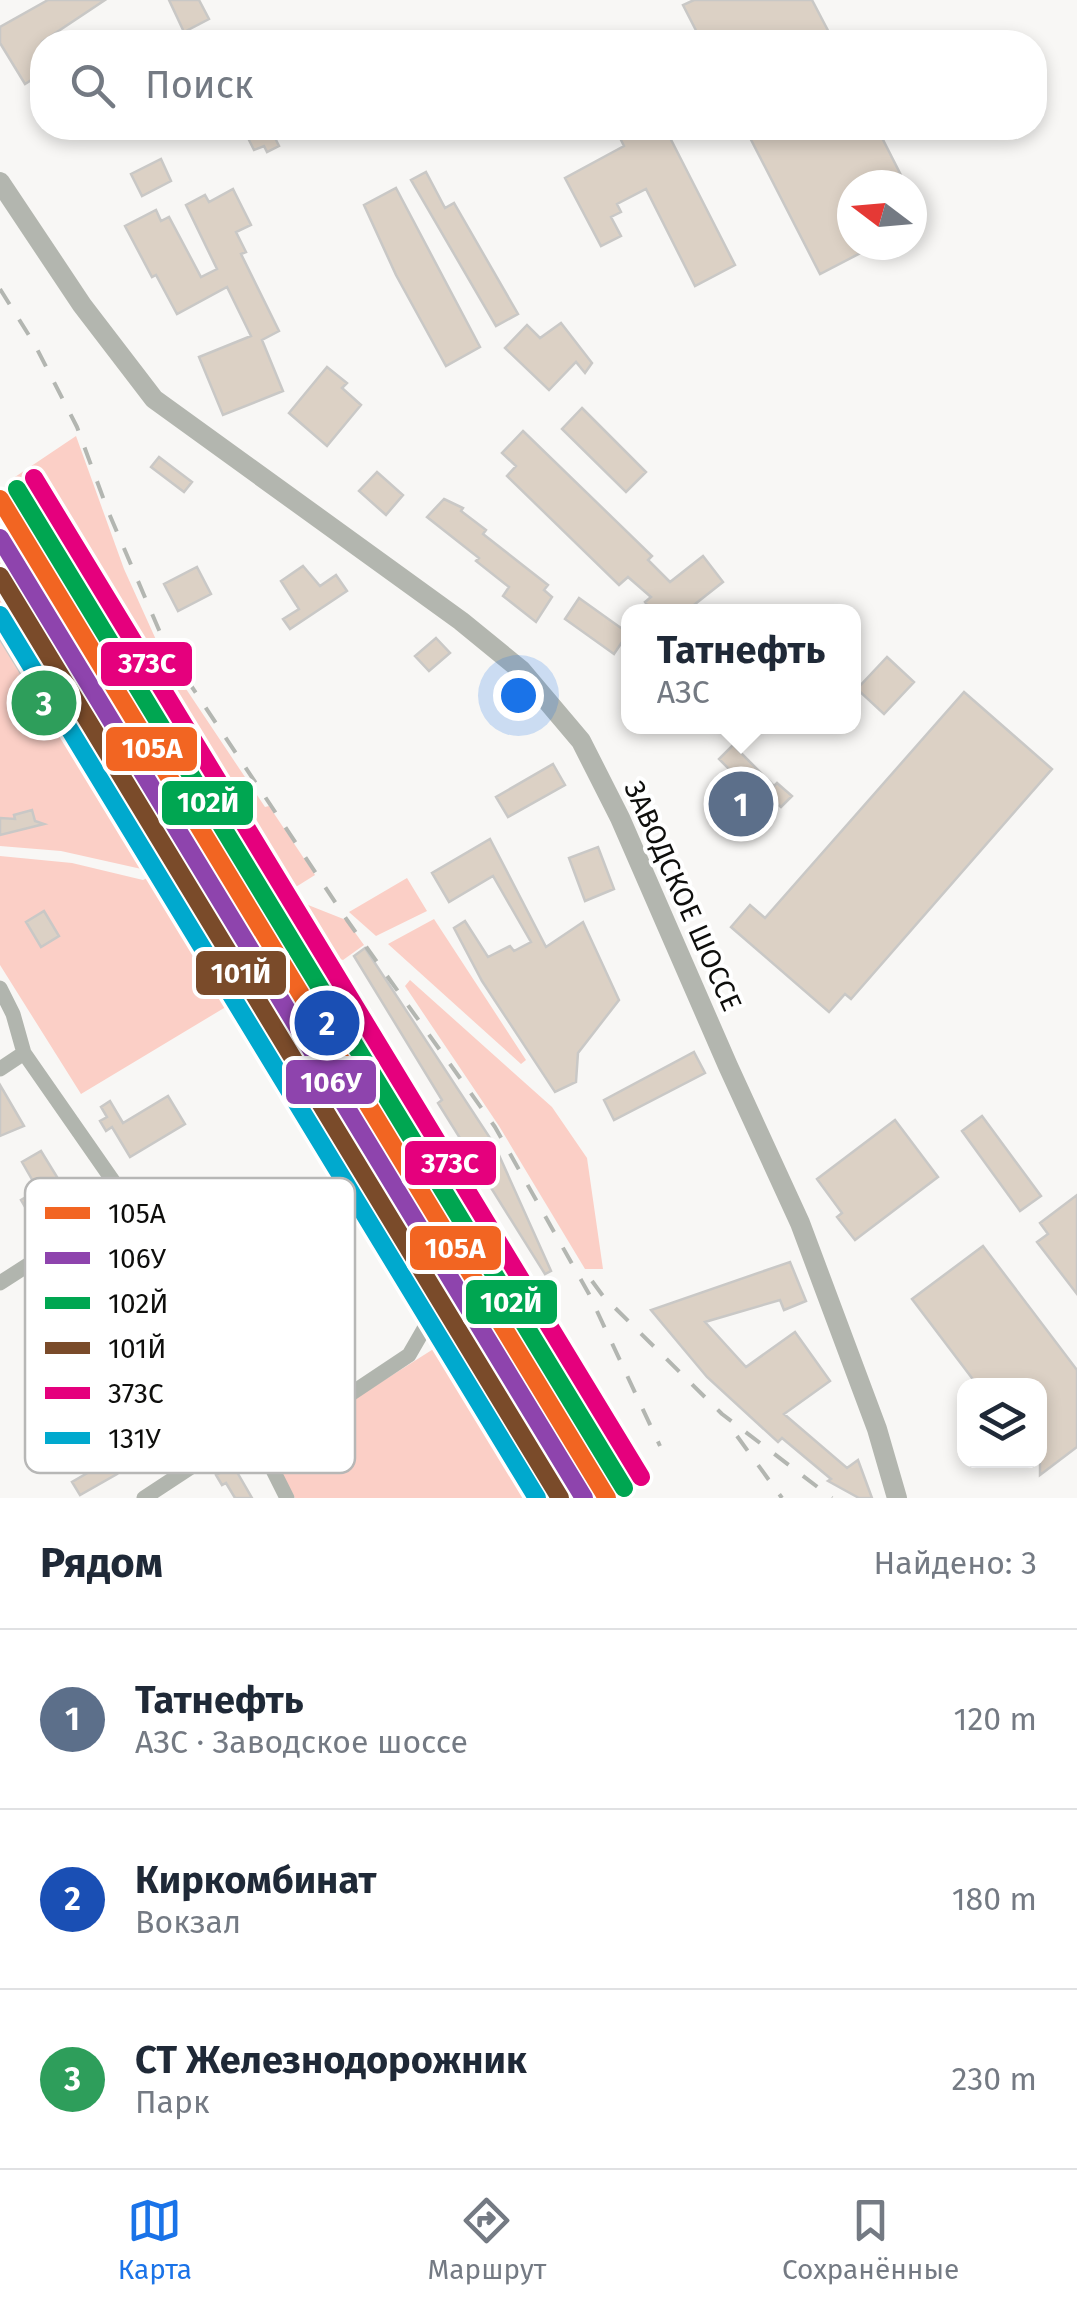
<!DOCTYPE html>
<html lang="ru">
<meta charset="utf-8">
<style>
body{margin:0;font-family:"Fira Sans",sans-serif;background:#f2f2f3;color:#1f2937}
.controls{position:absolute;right:30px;bottom:30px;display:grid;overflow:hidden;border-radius:20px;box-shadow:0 5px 15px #0003}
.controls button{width:90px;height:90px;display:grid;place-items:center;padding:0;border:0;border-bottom:2px solid #e0e1e3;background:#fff;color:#1f2937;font:50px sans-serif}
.compass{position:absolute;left:837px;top:170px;width:90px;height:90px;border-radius:50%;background:#fff;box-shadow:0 5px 15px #0003;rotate:286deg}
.you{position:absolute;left:518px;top:695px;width:35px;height:35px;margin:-25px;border:8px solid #fff;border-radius:50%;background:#1a73e8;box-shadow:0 0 0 15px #1a73e833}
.badge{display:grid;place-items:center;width:65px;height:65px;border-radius:50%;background:#1a73e8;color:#fff;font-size:32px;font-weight:700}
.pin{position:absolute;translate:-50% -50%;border:5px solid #fff;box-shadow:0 2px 10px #0006}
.popup{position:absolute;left:621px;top:604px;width:240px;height:130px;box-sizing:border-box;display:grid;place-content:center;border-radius:20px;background:#fff;filter:drop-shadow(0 2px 8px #0005);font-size:32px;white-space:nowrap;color:#747a83}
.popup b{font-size:38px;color:#1f2937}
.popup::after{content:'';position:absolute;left:50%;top:100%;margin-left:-20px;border:20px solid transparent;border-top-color:#fff}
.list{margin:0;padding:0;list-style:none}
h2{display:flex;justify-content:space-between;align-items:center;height:130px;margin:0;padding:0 40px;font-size:42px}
h2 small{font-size:32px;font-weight:400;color:#747a83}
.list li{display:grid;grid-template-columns:65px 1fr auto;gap:30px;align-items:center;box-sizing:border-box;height:180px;padding:0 40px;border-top:2px solid #e0e1e3}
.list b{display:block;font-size:38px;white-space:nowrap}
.list p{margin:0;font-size:32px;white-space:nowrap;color:#747a83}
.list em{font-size:32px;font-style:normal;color:#747a83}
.icon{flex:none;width:55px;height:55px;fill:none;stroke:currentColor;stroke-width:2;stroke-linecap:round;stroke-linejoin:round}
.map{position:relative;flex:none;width:1077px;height:1498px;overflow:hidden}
.search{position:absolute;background:#fff;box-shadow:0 5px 15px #0003;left:30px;right:30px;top:30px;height:110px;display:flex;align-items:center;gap:25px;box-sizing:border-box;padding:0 35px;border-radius:40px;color:#747a83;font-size:38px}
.sheet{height:670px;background:#fff}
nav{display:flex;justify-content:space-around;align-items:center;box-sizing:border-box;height:140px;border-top:2px solid #e0e1e3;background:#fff;font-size:28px;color:#747a83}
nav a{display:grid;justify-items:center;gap:5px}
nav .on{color:#1a73e8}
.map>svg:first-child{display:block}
</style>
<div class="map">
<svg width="1077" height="1498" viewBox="0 0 1077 1498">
<rect width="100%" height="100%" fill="#f8f7f5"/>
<path fill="#fbcfc6" d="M 76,436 L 124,569 L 162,653 L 265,807 L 269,806 L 315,875 L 291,890 L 263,846 L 248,855 L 234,833 L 240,827 L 12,479 Z
M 0,560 L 180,854 L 146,870 L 61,851 L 0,846 Z
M 0,856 L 72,863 L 143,880 L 183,861 L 214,912 L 211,920 L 253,986 L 244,996 L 81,1094 L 0,965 Z
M 407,878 L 427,911 L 376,936 L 349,912 Z
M 298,901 L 346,920 L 364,945 L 343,960 L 332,956 Z
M 434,919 L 526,1060 L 521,1064 L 388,944 Z
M 410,980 L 552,1107 L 587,1158 L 603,1269 L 585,1269 L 499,1126 L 405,986 Z
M 465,1329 L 568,1498 L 295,1498 L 268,1448 L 296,1436 Z"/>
<path fill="#dcd1c5" stroke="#c9c8c6" stroke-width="2.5" d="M 48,0 L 105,0 L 42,42 L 42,73 L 25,84 L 0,43 L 0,27 Z
M 169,0 L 199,0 L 209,19 L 184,32 Z
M 694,0 L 812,0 L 834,42 L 702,42 L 683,5 Z
M 243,128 L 270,128 L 279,146 L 267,152 L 264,146 L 254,150 Z
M 615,128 L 665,128 L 735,265 L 695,286 L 646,189 L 617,204 L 621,212 L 611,217 L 621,236 L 601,246 L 565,178 L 624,146 Z
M 745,128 L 877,128 L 906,185 L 852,185 L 852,245 L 876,245 L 820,274 Z
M 161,159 L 171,181 L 142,196 L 131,174 Z
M 426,172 L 445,208 L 454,203 L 518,314 L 496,326 L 411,180 Z
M 396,188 L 480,347 L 446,366 L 396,275 L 364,205 Z
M 233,189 L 251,225 L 236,232 L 246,252 L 241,254 L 279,331 L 262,340 L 283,391 L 223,415 L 199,357 L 251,336 L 227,287 L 177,314 L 156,275 L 152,277 L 125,226 L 156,210 L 161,221 L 169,217 L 201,277 L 217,269 L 186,205 L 205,195 L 209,202 Z
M 561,323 L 592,363 L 585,373 L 576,362 L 549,390 L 505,348 L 527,325 L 540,338 Z
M 327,367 L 347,383 L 342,388 L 361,405 L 327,446 L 289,413 Z
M 582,408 L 646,472 L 626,492 L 562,429 Z
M 523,431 L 652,556 L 648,560 L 670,582 L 703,556 L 723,582 L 685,612 L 652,612 L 645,602 L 651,597 L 628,577 L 619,585 L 507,476 L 516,466 L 502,453 Z
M 159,457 L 192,482 L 184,492 L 151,467 Z
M 377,472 L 403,495 L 386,515 L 359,491 Z
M 444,499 L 463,508 L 461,511 L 486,530 L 483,534 L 548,585 L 544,590 L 552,597 L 536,622 L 503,596 L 509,587 L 476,561 L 479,558 L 427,517 Z
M 303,566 L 320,586 L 336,575 L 347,591 L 290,629 L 283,619 L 299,609 L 281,581 Z
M 197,567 L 211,594 L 178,611 L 164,584 Z
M 579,598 L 628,633 L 614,654 L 565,619 Z
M 19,626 L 49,677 L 30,688 L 0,639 Z
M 436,638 L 450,653 L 429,671 L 415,656 Z
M 887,657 L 914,682 L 884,714 L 857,689 Z
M 964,692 L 1052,769 L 851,999 L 845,994 L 829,1012 L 731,927 L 750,905 L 765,918 Z
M 733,745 L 774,786 L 777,783 L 792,796 L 781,807 L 773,800 L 767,806 L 760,799 L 726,833 L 711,818 L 744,784 L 719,759 Z
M 553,764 L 565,785 L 508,817 L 496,797 Z
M 32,810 L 35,821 L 44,824 L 0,835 L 0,818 L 15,819 L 14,815 Z
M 490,839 L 546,947 L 583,922 L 619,1000 L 578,1053 L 576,1082 L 555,1092 L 482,981 L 454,928 L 465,921 L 488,957 L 510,946 L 514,951 L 531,942 L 493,876 L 449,902 L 432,873 Z
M 598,847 L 614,889 L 585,901 L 569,858 Z
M 44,911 L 59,936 L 41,947 L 26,922 Z
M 365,948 L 494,1144 L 551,1271 L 545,1274 L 438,1103 L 442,1100 L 354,956 Z
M 337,968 L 374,1028 L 359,1037 L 322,977 Z
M 694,1052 L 705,1073 L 614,1120 L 604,1100 Z
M 0,1085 L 24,1126 L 0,1136 Z
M 168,1096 L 185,1124 L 130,1157 L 112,1127 L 106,1131 L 100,1121 L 107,1117 L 101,1107 L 110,1101 L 123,1123 Z
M 982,1116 L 1041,1196 L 1020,1211 L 962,1131 Z
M 895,1120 L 938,1177 L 855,1240 L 837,1217 L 842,1213 L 817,1179 Z
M 41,1151 L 81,1216 L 43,1238 L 21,1200 L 38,1190 L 22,1162 Z
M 226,1182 L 243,1210 L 224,1221 L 207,1193 Z
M 1077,1195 L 1077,1294 L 1037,1242 L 1048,1234 L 1040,1223 Z
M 189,1215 L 228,1277 L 209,1289 L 168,1228 Z
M 983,1246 L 1077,1370 L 1077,1447 L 1040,1475 L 1040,1386 L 978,1386 L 912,1299 Z
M 106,1253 L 139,1308 L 122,1318 L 89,1263 Z
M 790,1262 L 806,1301 L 784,1310 L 780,1300 L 705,1322 L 746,1367 L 795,1332 L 830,1381 L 784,1414 L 847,1468 L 858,1460 L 872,1498 L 859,1498 L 828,1481 L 831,1479 L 782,1438 L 778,1442 L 707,1377 L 651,1310 Z
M 267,1322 L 295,1369 L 273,1382 L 245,1336 Z
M 149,1335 L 168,1368 L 174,1364 L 184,1380 L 159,1395 L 150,1379 L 155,1376 L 135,1343 Z
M 79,1394 L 85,1405 L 57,1421 L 47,1405 L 64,1396 L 67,1401 Z
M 195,1401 L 203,1416 L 176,1432 L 168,1417 Z
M 97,1440 L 117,1474 L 80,1495 L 72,1482 L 89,1472 L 77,1452 Z
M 227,1464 L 242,1464 L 244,1468 L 237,1472 L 252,1498 L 235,1498 L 226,1483 L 222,1485 L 216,1475 L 220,1473 L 218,1469 Z"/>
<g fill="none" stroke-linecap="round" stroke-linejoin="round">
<path stroke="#b1b5ae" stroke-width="15" d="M 0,988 L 13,1014 L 24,1053 L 127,1201 L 199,1323 L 287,1498
M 0,1069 L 24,1053
M 0,1283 L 127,1201
M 144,1498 L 214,1452 L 246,1453 L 295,1431 L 409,1355 L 424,1329 L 470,1320"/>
<path stroke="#b3b6af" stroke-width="20" d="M 0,182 L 82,305 L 154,399 L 461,621 L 521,670 L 581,741 L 620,818 L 728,1066 L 800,1223 L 877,1429 L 897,1498"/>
<path stroke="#b3b6b1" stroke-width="4" stroke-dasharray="18 18" stroke-linecap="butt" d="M 0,289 L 35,345 L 77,427 L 108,511 L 168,651 L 347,920 L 495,1127 L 589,1294 L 660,1446
M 592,1281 L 603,1296 L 722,1414 L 832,1498
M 737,1436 L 782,1498"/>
<g stroke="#fff" stroke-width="25">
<path id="rail-1" d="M 0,499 L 607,1498"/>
</g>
<g stroke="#fff" stroke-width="25">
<path id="rail-2" d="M 0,538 L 584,1498"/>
</g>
<g stroke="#fff" stroke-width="25">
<path id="rail-3" d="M 17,489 L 624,1488"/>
</g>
<g stroke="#fff" stroke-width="25">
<path id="rail-4" d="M 0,576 L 560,1498"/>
</g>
<g stroke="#fff" stroke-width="25">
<path id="rail-5" d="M 34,478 L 641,1477"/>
</g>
<g stroke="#fff" stroke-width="25">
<path id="rail-6" d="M 0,615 L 537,1498"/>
</g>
<use href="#rail-1" stroke="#f26522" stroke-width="18"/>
<use href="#rail-2" stroke="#8e44ad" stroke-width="18"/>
<use href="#rail-3" stroke="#00a651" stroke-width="18"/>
<use href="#rail-4" stroke="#7a4b2a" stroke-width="18"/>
<use href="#rail-5" stroke="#e5007d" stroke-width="18"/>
<use href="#rail-6" stroke="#00a9ce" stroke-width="18"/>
</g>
<g text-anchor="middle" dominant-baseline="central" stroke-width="8" stroke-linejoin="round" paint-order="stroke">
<g font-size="28" fill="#0e0e0c" stroke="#fff">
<text transform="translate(683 896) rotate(66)">ЗАВОДСКОЕ ШОССЕ</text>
</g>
</g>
<rect x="25" y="1178" width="330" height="295" rx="15" fill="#fff" stroke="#b7b7b6" stroke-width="2.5"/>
<rect x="45" y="1207" width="45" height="12" fill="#f26522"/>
<rect x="45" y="1252" width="45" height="12" fill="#8e44ad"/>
<rect x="45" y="1297" width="45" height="12" fill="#00a651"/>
<rect x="45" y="1342" width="45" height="12" fill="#7a4b2a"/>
<rect x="45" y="1387" width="45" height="12" fill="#e5007d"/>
<rect x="45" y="1432" width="45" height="12" fill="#00a9ce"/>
<g font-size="28" fill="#0e0e0c">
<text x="108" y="1223">105А</text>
<text x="108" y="1268">106У</text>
<text x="108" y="1313">102Й</text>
<text x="108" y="1358">101Й</text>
<text x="108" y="1403">373C</text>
<text x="108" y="1448">131У</text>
</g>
<g stroke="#fff" stroke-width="4">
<rect x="99" y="640" width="95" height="48" rx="10" fill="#e5007d"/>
<rect x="104" y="725" width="95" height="48" rx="10" fill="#f26522"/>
<rect x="160" y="779" width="95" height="48" rx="10" fill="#00a651"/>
<rect x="194" y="949" width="94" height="48" rx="10" fill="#7a4b2a"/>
<rect x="284" y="1058" width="94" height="48" rx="10" fill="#8e44ad"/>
<rect x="403" y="1139" width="95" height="48" rx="10" fill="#e5007d"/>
<rect x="408" y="1224" width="95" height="48" rx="10" fill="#f26522"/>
<rect x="464" y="1278" width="95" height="48" rx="10" fill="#00a651"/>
</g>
<g font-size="28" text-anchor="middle" font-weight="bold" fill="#fff">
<text x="147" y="673">373C</text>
<text x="152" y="758">105А</text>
<text x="208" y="812">102Й</text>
<text x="241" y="983">101Й</text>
<text x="331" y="1092">106У</text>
<text x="450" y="1173">373C</text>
<text x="455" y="1258">105А</text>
<text x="511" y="1312">102Й</text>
</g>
</svg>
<div class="controls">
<button><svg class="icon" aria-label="layers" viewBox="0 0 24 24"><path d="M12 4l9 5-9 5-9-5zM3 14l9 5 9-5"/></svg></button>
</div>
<svg class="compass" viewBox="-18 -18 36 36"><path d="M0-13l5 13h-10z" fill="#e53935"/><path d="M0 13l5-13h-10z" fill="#747a83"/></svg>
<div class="you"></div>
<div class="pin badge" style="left:741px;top:804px;background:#5c6f8a">1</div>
<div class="popup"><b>Татнефть</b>АЗС</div>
<div class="pin badge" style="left:327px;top:1023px;background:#1a4fb4">2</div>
<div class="pin badge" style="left:44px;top:703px;background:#2e9e5b">3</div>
<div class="search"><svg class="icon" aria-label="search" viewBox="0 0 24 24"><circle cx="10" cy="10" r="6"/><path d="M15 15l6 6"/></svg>Поиск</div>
</div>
<section class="sheet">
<h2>Рядом<small>Найдено: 3</small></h2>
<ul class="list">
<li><span class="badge" style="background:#5c6f8a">1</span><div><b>Татнефть</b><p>АЗС · Заводское шоссе</p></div><em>120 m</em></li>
<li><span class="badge" style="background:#1a4fb4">2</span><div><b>Киркомбинат</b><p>Вокзал</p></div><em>180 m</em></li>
<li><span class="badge" style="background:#2e9e5b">3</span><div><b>СТ Железнодорожник</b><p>Парк</p></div><em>230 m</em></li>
</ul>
</section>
<nav>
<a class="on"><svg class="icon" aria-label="map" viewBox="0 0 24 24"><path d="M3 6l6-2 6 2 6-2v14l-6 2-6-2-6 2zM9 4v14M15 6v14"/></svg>Карта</a>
<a><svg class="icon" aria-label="directions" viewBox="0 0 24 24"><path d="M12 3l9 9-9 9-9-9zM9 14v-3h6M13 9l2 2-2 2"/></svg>Маршрут</a>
<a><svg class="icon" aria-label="saved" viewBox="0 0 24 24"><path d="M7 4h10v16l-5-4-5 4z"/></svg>Сохранённые</a>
</nav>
